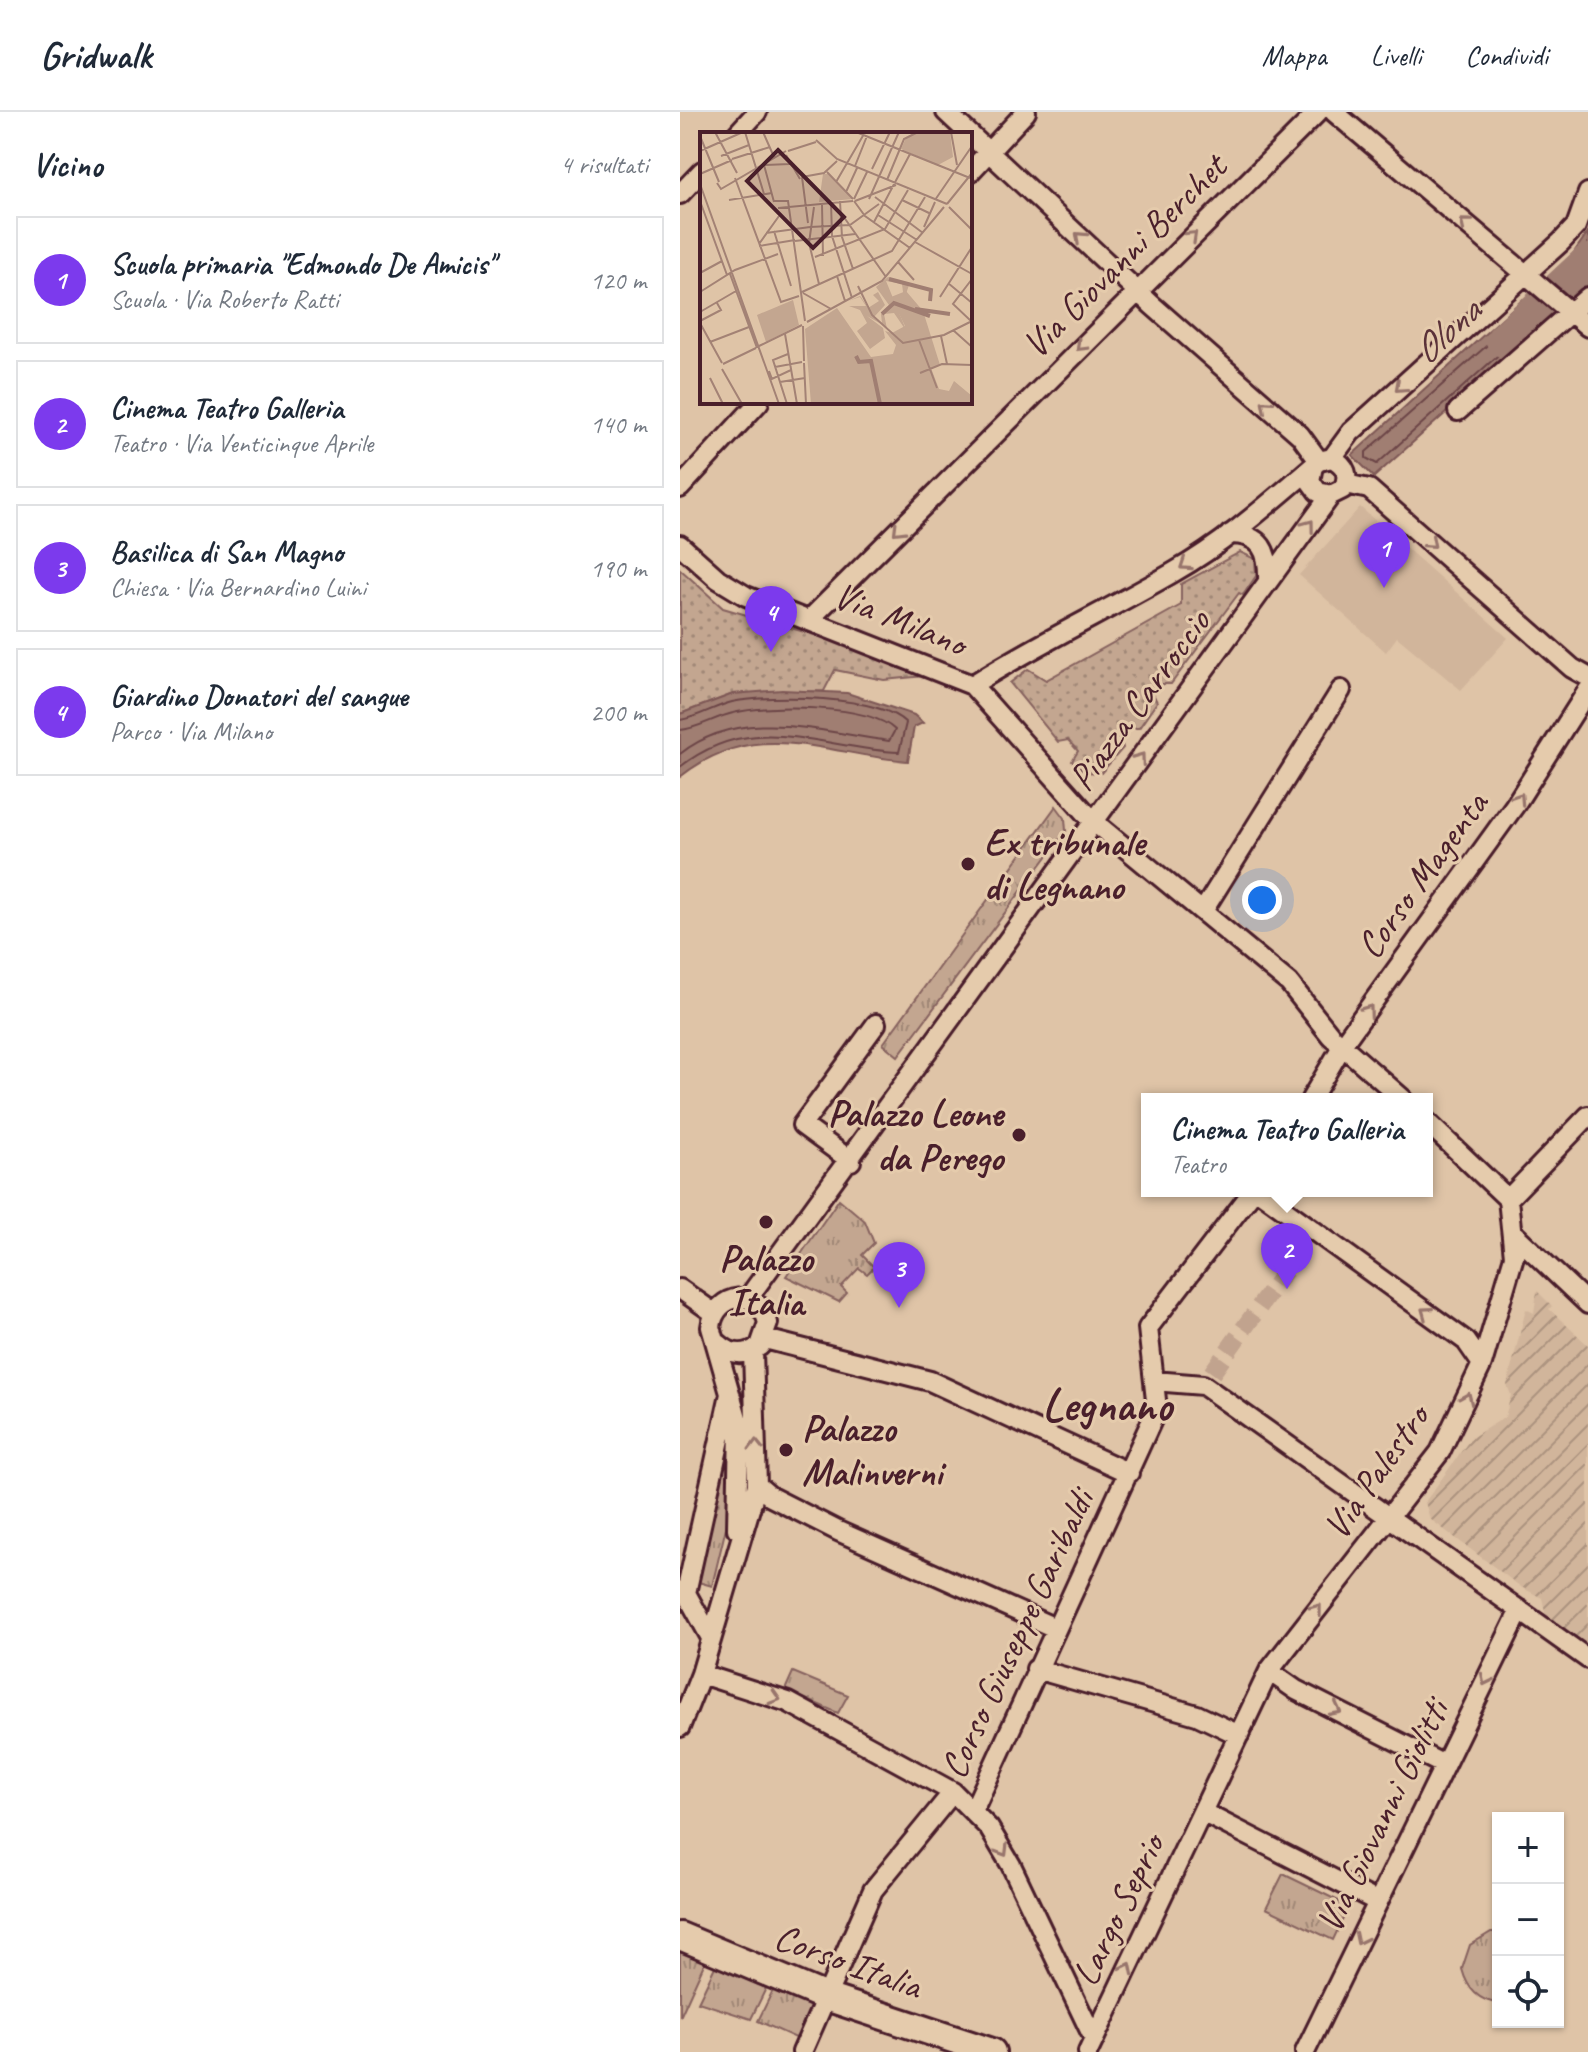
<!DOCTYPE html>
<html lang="it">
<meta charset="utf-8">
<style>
body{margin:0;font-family:Caveat,sans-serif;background:#f2f2f3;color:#1f2937}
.controls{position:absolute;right:24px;bottom:24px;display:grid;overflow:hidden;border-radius:0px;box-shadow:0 2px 6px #0004}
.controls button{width:72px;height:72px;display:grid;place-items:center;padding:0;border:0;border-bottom:2px solid #e0e1e3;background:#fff;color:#1f2937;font:40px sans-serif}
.you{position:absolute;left:582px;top:788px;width:28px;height:28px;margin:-20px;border:6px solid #fff;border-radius:50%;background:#1a73e8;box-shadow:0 0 0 12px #1a73e833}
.badge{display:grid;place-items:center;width:52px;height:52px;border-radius:50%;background:#7c3aed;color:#fff;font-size:26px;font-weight:700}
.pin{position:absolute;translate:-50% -66px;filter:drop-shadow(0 2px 4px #0008)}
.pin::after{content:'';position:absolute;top:42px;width:28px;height:24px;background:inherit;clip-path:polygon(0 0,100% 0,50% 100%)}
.popup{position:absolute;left:461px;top:981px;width:292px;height:104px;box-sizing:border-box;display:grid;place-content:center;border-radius:0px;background:#fff;filter:drop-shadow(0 2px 6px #0005);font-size:26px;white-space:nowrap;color:#747a83}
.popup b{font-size:30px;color:#1f2937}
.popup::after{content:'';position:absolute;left:50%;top:100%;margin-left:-16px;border:16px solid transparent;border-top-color:#fff}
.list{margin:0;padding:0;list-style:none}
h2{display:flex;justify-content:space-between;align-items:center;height:104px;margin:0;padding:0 32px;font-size:34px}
h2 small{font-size:26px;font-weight:400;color:#747a83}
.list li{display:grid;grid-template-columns:52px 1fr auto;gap:24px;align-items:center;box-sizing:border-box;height:128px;margin:0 16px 16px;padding:0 16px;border:2px solid #e0e1e3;border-radius:0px}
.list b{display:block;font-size:30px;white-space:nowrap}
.list p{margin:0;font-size:26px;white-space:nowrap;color:#747a83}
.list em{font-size:26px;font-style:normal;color:#747a83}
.icon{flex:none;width:44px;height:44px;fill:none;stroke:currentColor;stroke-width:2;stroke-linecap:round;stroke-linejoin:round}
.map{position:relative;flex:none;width:908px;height:1940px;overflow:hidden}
header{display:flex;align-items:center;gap:48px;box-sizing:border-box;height:112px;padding:0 40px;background:#fff;border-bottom:2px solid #e0e1e3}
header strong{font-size:38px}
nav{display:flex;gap:44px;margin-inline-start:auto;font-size:28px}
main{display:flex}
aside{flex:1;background:#fff}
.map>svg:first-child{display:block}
</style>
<header>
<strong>Gridwalk</strong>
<nav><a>Mappa</a><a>Livelli</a><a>Condividi</a></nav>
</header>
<main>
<aside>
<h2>Vicino<small>4 risultati</small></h2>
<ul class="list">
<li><span class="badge">1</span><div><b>Scuola primaria &quot;Edmondo De Amicis&quot;</b><p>Scuola · Via Roberto Ratti</p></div><em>120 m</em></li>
<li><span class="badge">2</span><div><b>Cinema Teatro Galleria</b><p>Teatro · Via Venticinque Aprile</p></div><em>140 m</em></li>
<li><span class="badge">3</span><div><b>Basilica di San Magno</b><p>Chiesa · Via Bernardino Luini</p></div><em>190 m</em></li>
<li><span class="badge">4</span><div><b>Giardino Donatori del sangue</b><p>Parco · Via Milano</p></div><em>200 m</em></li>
</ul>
</aside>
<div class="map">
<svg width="908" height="1940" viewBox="0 0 908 1940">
<defs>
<pattern id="industrial-furrows" width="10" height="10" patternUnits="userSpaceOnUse" patternTransform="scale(2)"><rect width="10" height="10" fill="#d1b59b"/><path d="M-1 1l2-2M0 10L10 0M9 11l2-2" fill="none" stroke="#ac937f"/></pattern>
<pattern id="grass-tufts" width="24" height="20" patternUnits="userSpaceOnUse" patternTransform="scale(2)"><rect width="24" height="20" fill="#c3a690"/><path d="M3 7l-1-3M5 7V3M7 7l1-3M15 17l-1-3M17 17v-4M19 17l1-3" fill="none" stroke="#a08776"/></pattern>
<pattern id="park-dots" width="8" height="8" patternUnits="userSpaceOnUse" patternTransform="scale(2)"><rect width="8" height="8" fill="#c3a690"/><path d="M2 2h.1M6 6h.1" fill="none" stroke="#a08776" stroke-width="1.8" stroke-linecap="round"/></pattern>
</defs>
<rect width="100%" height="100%" fill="#dfc4a7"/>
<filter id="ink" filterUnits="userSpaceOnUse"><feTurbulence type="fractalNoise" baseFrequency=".0125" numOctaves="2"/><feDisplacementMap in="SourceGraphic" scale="16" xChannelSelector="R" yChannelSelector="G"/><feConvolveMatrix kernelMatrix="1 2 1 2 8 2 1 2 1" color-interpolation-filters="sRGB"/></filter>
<g filter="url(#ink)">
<path fill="#d1b59b" d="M 680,395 L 828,526 L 781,578 L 717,525 L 706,540 L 619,463 Z"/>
<path fill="url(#industrial-furrows)" d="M 857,1179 L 872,1194 L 869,1197 L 908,1233 L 908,1537 L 867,1508 L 862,1486 L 841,1475 L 750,1407 L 745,1390 L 791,1326 L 825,1305 L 831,1283 L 827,1273 L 846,1197 L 854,1201 Z"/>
<path fill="url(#grass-tufts)" stroke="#86625e" stroke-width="2" d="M 376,694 L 385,706 L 386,719 L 218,944 L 203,932 Z
M 159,1087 L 185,1109 L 194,1131 L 182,1143 L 194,1155 L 187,1162 L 179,1156 L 161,1175 L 167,1181 L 159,1190 L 106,1164 Z
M 50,1311 L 49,1403 L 32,1474 L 15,1469 Z
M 113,1560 L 168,1583 L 158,1601 L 105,1578 Z
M 603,1762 L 669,1794 L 653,1828 L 586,1796 Z
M 0,1817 L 33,1832 L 0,1905 Z
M 811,1820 L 818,1820 L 818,1891 C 797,1889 787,1876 782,1857 L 790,1833 Z
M 40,1844 L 91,1866 L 71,1907 L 18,1890 Z
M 97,1870 L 136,1886 L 118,1927 L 78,1909 Z"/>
<path fill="url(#park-dots)" stroke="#86625e" stroke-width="2" d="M 560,440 L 575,447 L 576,464 L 563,483 L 559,481 L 491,572 L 482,572 L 473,582 L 477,590 L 459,616 L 449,616 L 440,625 L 443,636 L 421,661 L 405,660 L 392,649 L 398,639 L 388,628 L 378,630 L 330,571 L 348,557 L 366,568 L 501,493 L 501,472 Z
M 0,457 L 43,496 L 155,529 L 245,564 L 204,568 L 155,558 L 144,579 L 53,582 L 0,602 Z"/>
<path fill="#a07e72" stroke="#7e5856" stroke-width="2" d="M 908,120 L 908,173 L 893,187 L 868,166 L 892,143 Z
M 843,187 L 870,208 L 694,365 L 672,343 Z
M 102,578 L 167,581 L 234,603 L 243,611 L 234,615 L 228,649 C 141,642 77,604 0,665 L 0,602 L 53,582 Z"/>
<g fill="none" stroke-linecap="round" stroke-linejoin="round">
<path stroke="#6c4547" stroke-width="2" d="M 846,199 L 855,206 L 854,211 L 697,352 L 686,346 L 686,340 Z
M 0,608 C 17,606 35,594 52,590 C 91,582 198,583 226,611 L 219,640 C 138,636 73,597 0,655
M 0,618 C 17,617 35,605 53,601 C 87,592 189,592 215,618 L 209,629 C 138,620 62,593 0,642"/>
<path stroke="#a07e72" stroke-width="34" d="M 823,228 L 908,149"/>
<path stroke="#c1a38e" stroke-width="18" stroke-dasharray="18 9" stroke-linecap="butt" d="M 532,1261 L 622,1135"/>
<g stroke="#4a1f2b" stroke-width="24">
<path id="street" d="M 266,0 L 472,193 L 620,323 L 639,349
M 654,0 L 908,215
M 57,22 L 77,0
M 290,60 L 346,0
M 0,82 L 22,59
M 778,299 L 908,185
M 652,346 L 671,320 L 881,130 L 896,114 L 908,81
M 666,372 L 689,377 L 892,556 L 908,565
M 0,376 L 79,290
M 550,422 C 581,422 589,439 588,468
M 0,433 L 38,467 L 66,484 L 292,573 L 414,710 L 609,871 L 651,924 L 723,987
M 130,507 L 638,0
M 292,573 C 358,531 427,499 494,460 C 547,430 593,388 639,349 L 652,346 C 666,353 670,364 663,377 L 651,383 L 638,380 L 630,369 L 633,354
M 523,799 L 661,578
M 631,987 L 667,926 L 835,693 L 908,578
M 747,1010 L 828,1087
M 171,1049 L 122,1013 L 196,912
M 579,1079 L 786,1229 L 802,1252
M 828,1087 L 908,1004
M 832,1120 L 908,1192
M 0,1177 L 34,1201
M 68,1186 L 651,383
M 85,1227 L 250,1269 L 449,1361
M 39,1232 C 52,1244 66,1244 80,1234 L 88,1211 C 80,1175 35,1180 31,1215 L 59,1313 L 57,1417
M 474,1269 L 523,1273 L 908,1547
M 77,1373 L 91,1385 L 158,1419 L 375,1516
M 31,1526 L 6,1481 L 50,1282
M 356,1557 L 517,1603 L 559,1623
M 589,1559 L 616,1578 L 764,1653
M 21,1562 L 108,1590 L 273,1680 L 309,1716 L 331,1753 L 413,1925
M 0,1615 L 21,1562 L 77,1373 L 73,1239
M 293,1699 L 477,1297 L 468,1216 L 573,1079
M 524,1701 L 698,1790
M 122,1940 L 193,1778 L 273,1680
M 408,1940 L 589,1559 L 760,1340 L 802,1252 L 834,1144 L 828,1087
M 625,1940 L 840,1498"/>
</g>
<g stroke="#4a1f2b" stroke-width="32">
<path id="secondary" d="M 0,1824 L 146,1885 L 312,1940"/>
</g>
<use href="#street" stroke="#e5cbac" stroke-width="18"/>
<use href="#secondary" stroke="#e5cbac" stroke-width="26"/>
</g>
<defs><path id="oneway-chevron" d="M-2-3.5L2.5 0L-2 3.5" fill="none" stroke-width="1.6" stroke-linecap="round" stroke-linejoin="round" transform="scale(2)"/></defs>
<g stroke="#98756c">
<use href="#oneway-chevron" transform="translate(785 111) rotate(-140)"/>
<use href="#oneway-chevron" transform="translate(512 124) rotate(-44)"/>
<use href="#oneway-chevron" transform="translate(400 125) rotate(-137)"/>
<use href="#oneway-chevron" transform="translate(401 234) rotate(135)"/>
<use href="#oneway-chevron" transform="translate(720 275) rotate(138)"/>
<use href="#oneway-chevron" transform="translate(586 293) rotate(-139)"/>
<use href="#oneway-chevron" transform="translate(629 413) rotate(-53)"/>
<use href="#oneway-chevron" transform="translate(218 418) rotate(135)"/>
<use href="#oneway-chevron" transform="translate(751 431) rotate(41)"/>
<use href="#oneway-chevron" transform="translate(505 453) rotate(146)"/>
<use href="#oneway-chevron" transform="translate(460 646) rotate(-54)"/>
<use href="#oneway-chevron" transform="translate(839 686) rotate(-57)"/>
<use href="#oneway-chevron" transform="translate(688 898) rotate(-54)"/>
<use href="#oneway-chevron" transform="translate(746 1200) rotate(-144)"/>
<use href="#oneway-chevron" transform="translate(787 1286) rotate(-66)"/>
<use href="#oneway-chevron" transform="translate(76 1333) rotate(-91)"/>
<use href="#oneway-chevron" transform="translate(637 1497) rotate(-52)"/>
<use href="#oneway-chevron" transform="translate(806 1568) rotate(116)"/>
<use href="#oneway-chevron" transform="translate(95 1586) rotate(17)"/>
<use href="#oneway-chevron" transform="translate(656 1598) rotate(27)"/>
<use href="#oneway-chevron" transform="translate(323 1739) rotate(59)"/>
<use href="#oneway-chevron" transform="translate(680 1827) rotate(116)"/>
<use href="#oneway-chevron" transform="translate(448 1856) rotate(-64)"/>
</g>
</g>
<g fill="#4a1f2b" stroke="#e5cbac" stroke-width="3">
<circle cx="288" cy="752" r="8"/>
<circle cx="339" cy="1023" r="8"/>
<circle cx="86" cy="1110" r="8"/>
<circle cx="106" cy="1338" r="8"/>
</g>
<g text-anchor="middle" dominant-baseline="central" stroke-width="6" stroke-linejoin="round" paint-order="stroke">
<g font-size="38" fill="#4a1f2b" stroke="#e5cbac">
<text transform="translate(444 144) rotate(-45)">Via Giovanni Berchet</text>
<text transform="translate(220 507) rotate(22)">Via Milano</text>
<text transform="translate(459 588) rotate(-54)">Piazza Carroccio</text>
<text transform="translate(742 763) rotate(-54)">Corso Magenta</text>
<text transform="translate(696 1360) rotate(-55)">Via Palestro</text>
<text transform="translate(337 1522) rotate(-65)">Corso Giuseppe Garibaldi</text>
<text transform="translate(702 1704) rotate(-64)">Via Giovanni Giolitti</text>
<text transform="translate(438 1798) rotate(-64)">Largo Seprio</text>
<text transform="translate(168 1849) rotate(20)">Corso Italia</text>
</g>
<g font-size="38" font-weight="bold" fill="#4a1f2b" stroke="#e5cbac" text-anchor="start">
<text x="304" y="730">Ex tribunale<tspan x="304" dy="44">di Legnano</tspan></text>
<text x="323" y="1001" text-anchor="end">Palazzo Leone<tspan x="323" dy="44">da Perego</tspan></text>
<text x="86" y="1146" text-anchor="middle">Palazzo<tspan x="86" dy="44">Italia</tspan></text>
<text x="122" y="1316">Palazzo<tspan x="122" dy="44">Malinverni</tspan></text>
</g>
<g font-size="40" font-style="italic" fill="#5b3239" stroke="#e5cbac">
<text transform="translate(766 219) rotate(-42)">Olona</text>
</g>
<g font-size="46" font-weight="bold" fill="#4a1f2b" stroke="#e5cbac">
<text x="427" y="1293">Legnano</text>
</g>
</g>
<g transform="translate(20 20)">
<rect width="272" height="272" fill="#dfc4a7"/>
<path d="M 178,160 L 185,173 L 174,185 L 183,193 L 167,184 L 183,196 L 185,206 L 170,217 L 157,199 L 167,191 L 160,178 L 149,174 L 166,174 L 160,165 L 148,169 L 160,164 L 161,165 L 168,176 L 179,169 L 173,163 Z" fill="#c3a690"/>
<path d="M 188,145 L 214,153 L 209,153 L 204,168 L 202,152 L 186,149 L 207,200 L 194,181 L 184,182 L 187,197 L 182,191 L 181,182 L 189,173 L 176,155 Z" fill="#c3a690"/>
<path d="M 93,168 L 99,193 L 66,210 L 57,183 Z" fill="#c3a690"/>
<path d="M 220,0 L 250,0 L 253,25 L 238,33 L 201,17 L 206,6 ZM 123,42 L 128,42 L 153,67 L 119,70 ZM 206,159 L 223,179 L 240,233 L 231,236 L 239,257 L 249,259 L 254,249 L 272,264 L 272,272 L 111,272 L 105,197 L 137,176 L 171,225 L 193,222 L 196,213 L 185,199 L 192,201 L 205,194 L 191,165 Z" fill="#c3a690"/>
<path fill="none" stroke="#a07e72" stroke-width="4" d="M 189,147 L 231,158 L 230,169M 215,177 L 250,182M 182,182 L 194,171 L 230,184M 156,224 L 159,230 L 171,229 L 180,272"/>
<path fill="none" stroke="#a38275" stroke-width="2" d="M 15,0 L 37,41M 45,0 L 64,62M 63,0 L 74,25M 156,0 L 270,46M 251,0 L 257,33M 0,4 L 19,50M 116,8 L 137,27 L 247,72M 0,19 L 43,0M 88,19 L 116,10M 86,23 L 100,47M 21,24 L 49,13M 32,27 L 70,15M 64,33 L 74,70M 65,33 L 90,32M 155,34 L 167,4M 172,37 L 190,0M 127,40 L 153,67M 0,42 L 32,28M 102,45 L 108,91M 102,45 L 124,41 L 137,29M 35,46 L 81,170 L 99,164M 187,48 L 204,7 L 218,0M 136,50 L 164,2M 17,51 L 21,57 L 86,19M 0,52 L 79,272M 146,60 L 157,36M 175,65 L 223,101M 154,67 L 167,40M 169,67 L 199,0M 29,68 L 72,61M 202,68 L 229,81M 235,68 L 272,14M 0,69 L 27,143M 74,69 L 88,69 L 105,189M 140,69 L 142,105 L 153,137M 154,69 L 165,84 L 210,116M 155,69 L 196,53M 131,70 L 132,104 L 152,166M 122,72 L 123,124M 247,72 L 272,41M 114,75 L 109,111 L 119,152M 249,75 L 272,98M 78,76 L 153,69M 141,81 L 186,145M 178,83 L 217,108M 174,90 L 210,22M 110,95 L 150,93 L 179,72M 224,95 L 235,70M 74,99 L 91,154M 66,101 L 110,95M 95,109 L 155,102M 215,110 L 272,142M 59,112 L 79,84M 59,114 L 95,108M 115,125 L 185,97 L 208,58M 198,130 L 214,148M 0,141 L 22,129M 30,142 L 57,216M 137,144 L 145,169M 248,151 L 272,171M 158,154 L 172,183 L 203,211 L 244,203 L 272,189M 0,160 L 35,138 L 78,122M 102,160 L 192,119 L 225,65M 103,161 L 131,177M 240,165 L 272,115M 0,180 L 36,159M 0,189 L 21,178 L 17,171M 271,189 L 253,172 L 272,147M 107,190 L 182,149 L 244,75M 0,191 L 22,231M 103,194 L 104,229M 253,198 L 272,215M 85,202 L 97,272M 241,204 L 247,232M 219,208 L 237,256M 10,210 L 49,195M 59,214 L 102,193M 104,231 L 106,272M 23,232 L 56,216M 75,235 L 102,230M 22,237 L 42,272M 69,239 L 72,247 L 91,238M 220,241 L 242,232 L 272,233M 10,246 L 23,272M 80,250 L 105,246M 87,272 L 73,228 L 88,222"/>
<path fill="#4a1f2b" fill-opacity="0.15" stroke="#4a1f2b" stroke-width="4" d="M 78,18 L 144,85 L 113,116 L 47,49 Z"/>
<rect width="272" height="272" fill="none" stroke="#4a1f2b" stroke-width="4"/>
</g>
</svg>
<div class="controls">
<button>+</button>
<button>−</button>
<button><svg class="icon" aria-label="locate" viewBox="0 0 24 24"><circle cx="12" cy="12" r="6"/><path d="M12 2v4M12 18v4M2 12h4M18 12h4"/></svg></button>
</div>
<div class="you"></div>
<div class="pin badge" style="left:704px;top:476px">1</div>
<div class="pin badge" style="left:607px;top:1177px">2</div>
<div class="popup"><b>Cinema Teatro Galleria</b>Teatro</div>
<div class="pin badge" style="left:219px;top:1196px">3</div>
<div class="pin badge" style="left:91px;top:540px">4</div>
</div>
</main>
